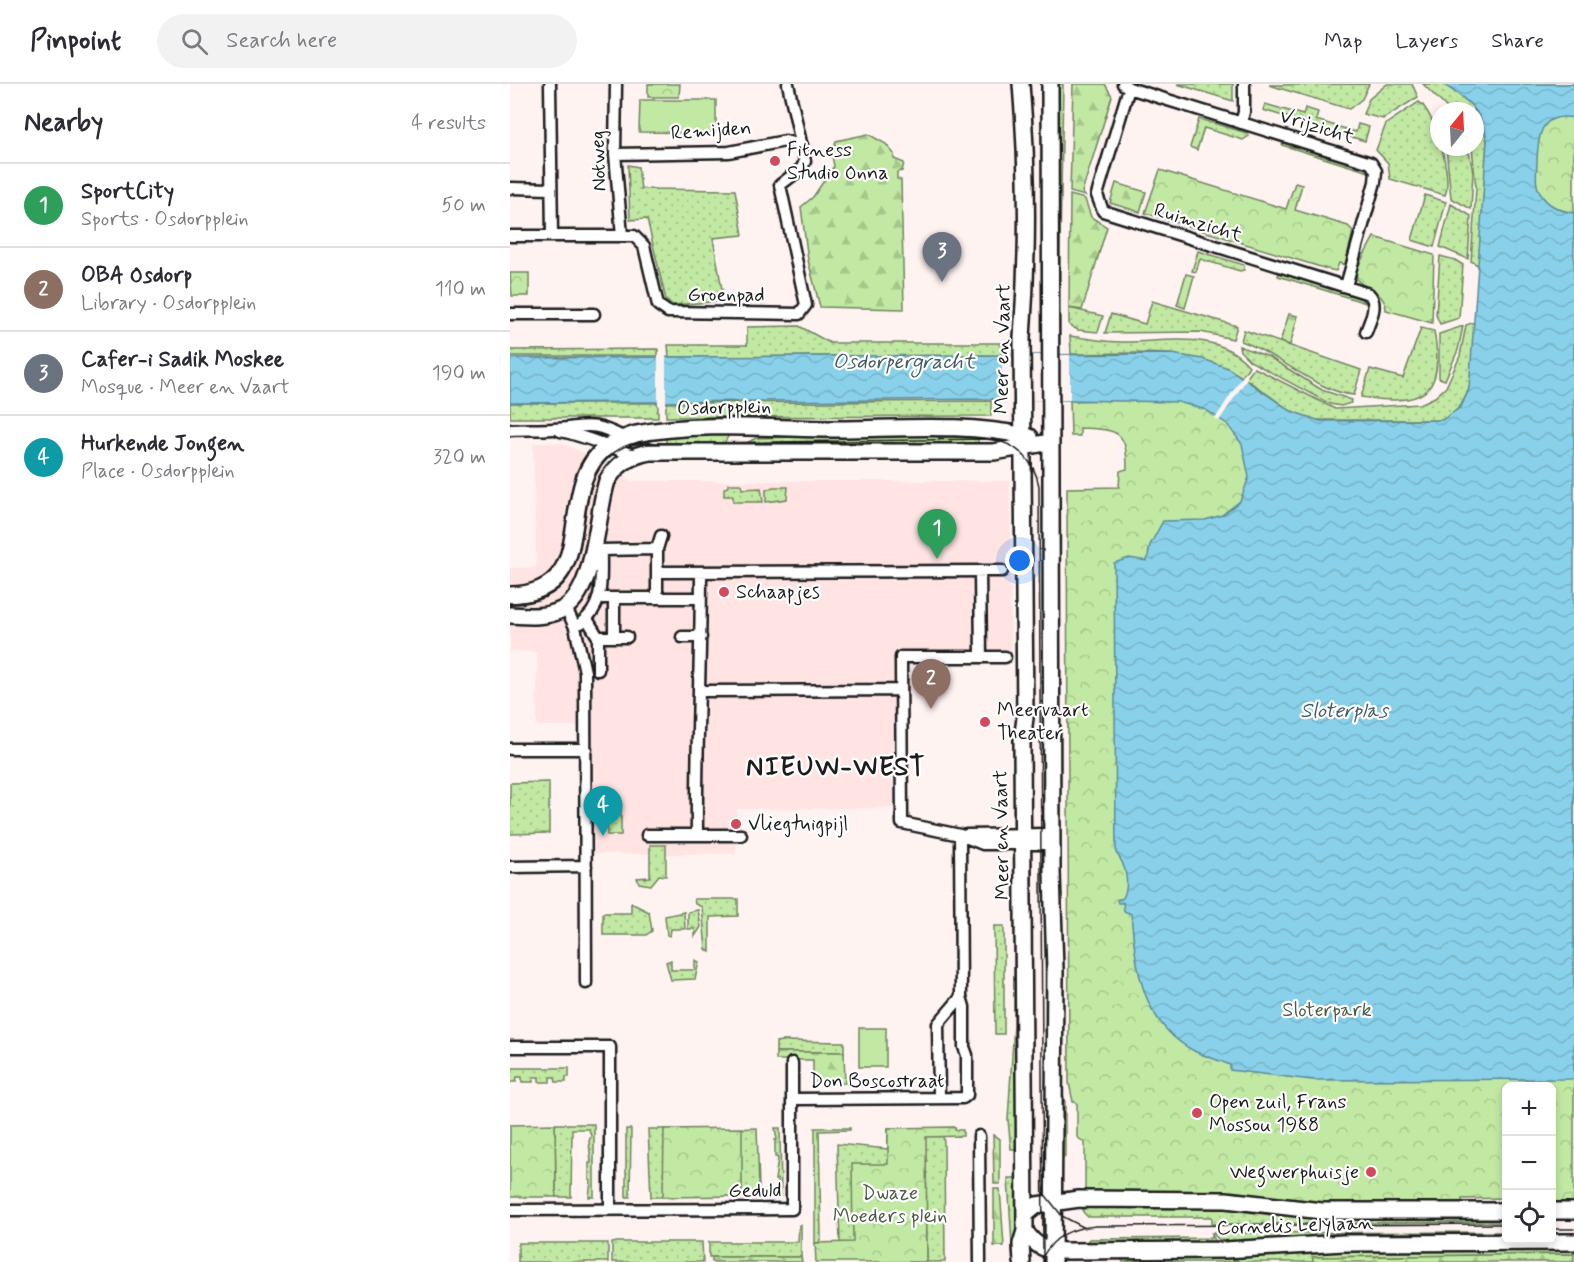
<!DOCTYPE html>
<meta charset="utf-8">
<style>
body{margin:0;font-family:Mynerve,sans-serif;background:#f2f2f3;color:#2b2b33}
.controls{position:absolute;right:18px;bottom:18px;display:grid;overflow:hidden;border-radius:9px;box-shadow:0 3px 9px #0003}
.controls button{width:54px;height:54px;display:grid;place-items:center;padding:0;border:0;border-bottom:2px solid #e1e1e2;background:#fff;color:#2b2b33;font:30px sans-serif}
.compass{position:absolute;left:920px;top:18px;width:54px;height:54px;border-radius:50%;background:#fff;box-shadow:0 3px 9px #0003;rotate:18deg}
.you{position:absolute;left:510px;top:477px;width:21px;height:21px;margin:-15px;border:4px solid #fff;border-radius:50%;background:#1a73e8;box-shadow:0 0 0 9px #1a73e833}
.badge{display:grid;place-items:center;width:39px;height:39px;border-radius:50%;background:#1a73e8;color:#fff;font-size:20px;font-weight:700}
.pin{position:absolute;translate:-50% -50px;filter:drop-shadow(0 2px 3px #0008)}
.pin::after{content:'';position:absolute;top:32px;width:21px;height:18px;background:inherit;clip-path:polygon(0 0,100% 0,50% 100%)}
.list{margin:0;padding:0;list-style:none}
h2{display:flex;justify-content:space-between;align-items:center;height:78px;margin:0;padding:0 24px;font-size:26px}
h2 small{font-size:20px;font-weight:400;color:#7c7c81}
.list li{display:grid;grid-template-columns:39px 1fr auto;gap:18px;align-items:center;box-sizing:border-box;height:84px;padding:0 24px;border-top:2px solid #e1e1e2}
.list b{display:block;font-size:22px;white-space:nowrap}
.list p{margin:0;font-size:20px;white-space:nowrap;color:#7c7c81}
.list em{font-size:20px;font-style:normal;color:#7c7c81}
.icon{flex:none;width:33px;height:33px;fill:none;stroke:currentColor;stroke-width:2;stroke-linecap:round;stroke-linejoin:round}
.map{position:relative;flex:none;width:1064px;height:1178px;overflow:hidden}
header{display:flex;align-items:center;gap:36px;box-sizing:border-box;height:84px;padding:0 30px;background:#fff;border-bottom:2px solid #e1e1e2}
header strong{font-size:28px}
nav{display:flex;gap:33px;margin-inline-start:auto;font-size:21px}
.search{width:420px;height:54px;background:#f2f2f3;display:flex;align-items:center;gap:15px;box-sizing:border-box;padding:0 21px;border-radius:33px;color:#7c7c81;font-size:22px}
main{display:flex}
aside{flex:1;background:#fff}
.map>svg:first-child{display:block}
</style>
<header>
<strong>Pinpoint</strong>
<div class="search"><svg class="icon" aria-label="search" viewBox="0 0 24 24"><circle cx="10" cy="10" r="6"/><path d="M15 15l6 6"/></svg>Search here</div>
<nav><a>Map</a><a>Layers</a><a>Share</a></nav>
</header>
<main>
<aside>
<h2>Nearby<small>4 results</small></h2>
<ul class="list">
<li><span class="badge" style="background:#2e9e5b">1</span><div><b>SportCity</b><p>Sports · Osdorpplein</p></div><em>50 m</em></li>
<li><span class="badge" style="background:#8d6e63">2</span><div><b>OBA Osdorp</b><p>Library · Osdorpplein</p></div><em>110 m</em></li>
<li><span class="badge" style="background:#6b7280">3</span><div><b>Cafer-i Sadik Moskee</b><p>Mosque · Meer en Vaart</p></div><em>190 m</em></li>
<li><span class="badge" style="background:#0f9aa8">4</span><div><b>Hurkende Jongen</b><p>Place · Osdorpplein</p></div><em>320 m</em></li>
</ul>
</aside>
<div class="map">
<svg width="1064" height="1178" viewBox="0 0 1064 1178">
<defs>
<pattern id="grass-dots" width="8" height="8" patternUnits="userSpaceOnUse" patternTransform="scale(1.5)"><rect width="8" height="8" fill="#c2e9a3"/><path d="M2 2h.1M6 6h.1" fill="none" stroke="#a6c78c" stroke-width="1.8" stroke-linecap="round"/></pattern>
<pattern id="forest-firs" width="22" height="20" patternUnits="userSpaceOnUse" patternTransform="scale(1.5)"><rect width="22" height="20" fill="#c2e9a3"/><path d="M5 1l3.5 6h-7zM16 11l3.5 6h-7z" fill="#a6c78c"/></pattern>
<pattern id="park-crowns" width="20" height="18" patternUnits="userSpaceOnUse" patternTransform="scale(1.5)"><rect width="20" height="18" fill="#c2e9a3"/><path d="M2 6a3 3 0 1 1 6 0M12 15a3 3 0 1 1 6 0" fill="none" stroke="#a6c78c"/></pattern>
<pattern id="water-waves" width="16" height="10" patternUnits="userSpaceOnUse" patternTransform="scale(1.5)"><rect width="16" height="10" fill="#89d1ea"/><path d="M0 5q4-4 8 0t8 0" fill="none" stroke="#76b3c8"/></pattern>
</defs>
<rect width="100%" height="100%" fill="#fff3f2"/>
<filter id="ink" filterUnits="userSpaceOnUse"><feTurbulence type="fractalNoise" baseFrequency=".0167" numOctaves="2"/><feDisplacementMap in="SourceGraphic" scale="12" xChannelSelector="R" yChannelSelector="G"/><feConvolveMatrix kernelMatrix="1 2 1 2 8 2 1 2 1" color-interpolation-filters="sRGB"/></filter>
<g filter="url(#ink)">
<path fill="#ffe4e3" d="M 23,359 L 51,359 L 77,370 L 122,397 L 500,397 L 501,572 L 385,573 L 384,724 L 227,725 L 226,770 L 81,770 L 81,642 L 27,642 L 27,568 L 0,567 L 0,484 L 26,483 Z"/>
<path fill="url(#grass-dots)" stroke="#6f8260" stroke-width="1.5" d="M 545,0 L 553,0 L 548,270 L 545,270 Z
M 667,0 L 723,0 L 723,17 Z
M 859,0 L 852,15 L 839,25 L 759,1 Z
M 877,0 L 902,0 L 908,13 L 873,35 L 853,30 L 859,15 Z
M 913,0 L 933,0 L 957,15 L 971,33 L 977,57 L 969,182 L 961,177 L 966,104 L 962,63 L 965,63 L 965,27 L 940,27 Z
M 909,18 C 925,28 943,94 935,111 L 880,95 L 878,79 L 866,66 L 876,40 Z
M 755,20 L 793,31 L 795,24 L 808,28 L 806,36 L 846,48 L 848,40 L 859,43 L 855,57 L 753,26 Z
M 689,35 L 737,49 L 739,52 L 733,56 L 694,44 L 687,66 L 680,63 Z
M 774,58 L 853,82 L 859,88 L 772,61 Z
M 936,63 L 958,63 L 963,88 L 961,125 L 941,114 Z
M 118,81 L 128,83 L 131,105 L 225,106 L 233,151 L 203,154 L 214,217 L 163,221 L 156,216 L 137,135 L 120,136 Z
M 915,111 L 936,118 L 924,163 L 902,156 Z
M 941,120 L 961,132 L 958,175 L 930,163 Z
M 688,167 L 734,181 L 734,186 L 730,187 L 690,175 L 686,188 L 682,187 Z
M 930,172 L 945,176 L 953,181 L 949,234 L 930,240 L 926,231 Z
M 769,189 L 851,214 L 856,219 L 768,192 Z
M 642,217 L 727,242 L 723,255 L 691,248 L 595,249 L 601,230 L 635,240 Z
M 559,224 L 593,232 L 588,248 L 568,246 L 559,241 Z
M 965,238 C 962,272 969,320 932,336 L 804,336 L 781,327 L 736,295 L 744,284 L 749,286 L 825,325 L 910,320 L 925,313 L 936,303 L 950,272 L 956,241 Z
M 289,242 L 320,259 L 491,259 L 491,271 L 159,273 L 158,261 L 237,261 L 237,243 Z
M 953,242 L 948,266 L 935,296 L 929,294 L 929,250 Z
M 911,244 L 924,247 C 936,313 911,322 851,313 L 860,285 L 893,294 Z
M 734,246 L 851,286 L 844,311 C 809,309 767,269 731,257 Z
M 560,252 C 577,254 594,258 611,258 C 655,259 706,244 739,282 L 732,293 C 681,261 618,270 561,270 Z
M 729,262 L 759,273 L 812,306 L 842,316 L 841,319 L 831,322 L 820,320 L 740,277 L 730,267 Z
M 148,265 L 148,272 L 0,272 L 0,266 Z
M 481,317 L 481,332 L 156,333 L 156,319 Z
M 0,319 L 148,319 L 148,334 L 0,334 Z
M 208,348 L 220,349 L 211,365 L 156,365 L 156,354 Z
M 287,348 L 411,348 L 429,353 L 468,353 L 468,363 L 227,364 L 246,354 L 287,353 Z
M 218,400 L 231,400 L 232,405 L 251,404 L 253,418 L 223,418 L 223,412 L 214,412 L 214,404 L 218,403 Z
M 263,403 L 278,403 L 277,415 L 256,418 L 256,406 Z
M 39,698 L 39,749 L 0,750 L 0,699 Z
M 111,721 L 111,751 L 97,751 L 97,721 Z
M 140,761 L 156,761 L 156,792 L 149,791 L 141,801 L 129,799 L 127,794 L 140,793 Z
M 505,780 L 507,780 L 510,948 L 506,1004 L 506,1065 L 501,1065 L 498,1036 L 504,940 Z
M 519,780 L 522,780 L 521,1078 Z
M 535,780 L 537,780 L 539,1077 L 536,1077 Z
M 184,815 L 228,815 L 228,832 L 200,833 L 200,868 L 196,865 L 192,823 L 185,820 Z
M 121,819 L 139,828 L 142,847 L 136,851 L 93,851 L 93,829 L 121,829 Z
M 188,826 L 191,843 L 185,852 L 185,845 L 178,845 L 178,828 Z
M 174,828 L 175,845 L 161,845 L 160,852 L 157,851 L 155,832 Z
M 484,842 L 494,842 L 494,950 L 485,950 Z
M 161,876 L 161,886 L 185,886 L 185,876 L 189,878 L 185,895 L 161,896 L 156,878 Z
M 273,957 L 334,958 L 334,968 L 266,968 L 266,958 Z
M 0,984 L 59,984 L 59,993 L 56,993 L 56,998 L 46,998 L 45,993 L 40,993 L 40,998 L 29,998 L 29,993 L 23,993 L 23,998 L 12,998 L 12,993 L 7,993 L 6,998 L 0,998 Z
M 551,1001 L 555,1018 L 555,1073 L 549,1077 Z
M 45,1040 L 84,1040 L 84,1113 L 79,1113 L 81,1097 L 79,1096 L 79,1079 L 81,1079 L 79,1057 L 81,1052 L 79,1045 L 62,1045 L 61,1113 L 46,1113 Z
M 247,1044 L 249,1105 L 247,1112 L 203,1112 L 222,1045 Z
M 265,1044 L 270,1044 L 271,1112 L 268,1112 L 268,1096 L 265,1096 L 268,1074 L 265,1073 L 265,1056 L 267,1056 Z
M 305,1044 L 340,1044 L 340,1046 L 309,1047 L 311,1152 L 309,1159 L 305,1159 Z
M 378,1044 L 394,1044 L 354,1159 L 330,1159 L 327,1060 L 378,1065 Z
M 116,1045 L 121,1045 L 120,1113 L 116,1113 Z
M 138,1045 L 168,1045 L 155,1113 L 141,1113 Z
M 415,1052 L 433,1052 L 434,1059 L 435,1178 L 372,1178 L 417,1177 Z
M 498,1094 L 506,1094 L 510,1178 L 503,1178 Z
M 573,1123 L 714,1123 L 996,1132 L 996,1138 L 702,1140 L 702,1133 L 578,1133 L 573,1128 Z
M 289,1141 L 291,1141 L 291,1173 L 199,1173 L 199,1158 L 288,1158 Z
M 996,1148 L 996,1152 L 715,1161 L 702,1149 Z
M 702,1151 L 707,1160 L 574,1162 L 579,1155 L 702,1154 Z
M 107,1158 L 192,1158 L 193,1178 L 102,1178 L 102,1159 Z
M 8,1159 L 98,1159 L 98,1178 L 8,1178 Z
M 1064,1163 L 1064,1170 L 803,1173 L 803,1178 L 730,1178 L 721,1172 L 820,1165 Z
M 717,1172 L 727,1178 L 613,1178 L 610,1173 Z"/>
<path fill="url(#forest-firs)" stroke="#6f8260" stroke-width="1.5" d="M 563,0 L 595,0 L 602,12 L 572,108 L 575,112 L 560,108 Z
M 358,50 L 376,60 L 384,70 L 384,75 L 394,79 L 392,87 L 387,88 L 387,95 L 391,96 L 394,225 L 310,223 L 298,176 L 291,123 L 303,113 L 324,82 L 322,72 L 326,57 Z
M 606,99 L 636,108 L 630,128 L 600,119 Z
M 560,111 L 575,115 L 581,133 L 597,143 L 572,226 L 559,224 Z
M 676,190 L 684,192 L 675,224 L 667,221 Z
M 779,230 L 788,232 L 780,261 L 770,258 Z
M 266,968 L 334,968 L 335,999 L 303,1000 L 303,976 L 266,976 Z
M 483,1051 L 490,1055 L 490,1100 L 484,1100 Z
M 484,1105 L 490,1105 L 494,1162 L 484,1162 Z
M 1064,1170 L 1064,1178 L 803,1178 L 803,1173 Z
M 202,1173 L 291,1173 L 292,1178 L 202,1178 Z"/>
<path fill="url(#park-crowns)" stroke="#6f8260" stroke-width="1.5" d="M 138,0 L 170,0 L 169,13 L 138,13 Z
M 996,0 L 1064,0 L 1064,160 L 1004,171 Z
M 650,86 L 776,125 L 785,99 L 792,101 L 785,126 L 838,142 L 843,147 L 835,181 L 829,179 L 826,187 L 817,185 L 635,129 Z
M 864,153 L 924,171 L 922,239 L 876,226 C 876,209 857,206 847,196 L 846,186 Z
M 0,189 L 19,189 L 19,212 L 2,212 Z
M 683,314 L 711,326 L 1064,614 L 1064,1121 L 1042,1121 L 1042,1002 L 996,1002 L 996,1114 L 952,1115 L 952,1121 L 821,1122 L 713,1107 L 575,1107 L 575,1059 L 567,1053 L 567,1019 L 563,1018 L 559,999 L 557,404 L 609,403 L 610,387 L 617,385 C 617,344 606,346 570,344 L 570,352 L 561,352 L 560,317 Z
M 45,1040 L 46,1113 L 0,1113 L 0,1041 Z
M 445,1043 L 445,1046 L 453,1046 L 453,1052 L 416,1053 L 417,1178 L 306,1178 L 305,1159 L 343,1158 L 342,1080 L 378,1080 L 378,1044 Z
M 232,1044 L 232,1112 L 153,1113 L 154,1045 Z"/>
<path fill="#c2e9a3" stroke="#6f8260" stroke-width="1.5" d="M 130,16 L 206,16 L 206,49 L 129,48 Z
M 349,944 L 376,944 L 376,983 L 349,983 Z"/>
<path fill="url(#water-waves)" stroke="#5d8998" stroke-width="1.5" d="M 933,0 L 1064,0 L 1064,34 C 1031,28 1028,50 1027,77 C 1027,88 1024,99 1030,109 C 1037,121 1051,127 1064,129 L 1064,995 L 802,996 L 720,986 L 720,981 C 709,976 697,973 686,968 C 631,940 626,884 621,830 L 614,827 L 613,819 L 608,819 L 607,816 L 613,814 C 620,801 616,780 606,769 L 604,479 L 619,474 L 637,477 L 640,461 L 653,437 L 695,436 L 712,431 L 730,417 L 739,393 L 732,360 L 717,340 L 696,326 L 668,318 L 496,315 L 0,319 L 0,274 L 662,270 L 693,275 L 718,284 L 781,327 L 810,337 L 932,336 L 951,323 L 959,305 L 977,57 C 973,27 958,16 933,0 Z"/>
<path fill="#fff3f2" d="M 148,271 L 156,271 L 156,322 L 148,322 Z
M 492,271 L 560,271 L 560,316 L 492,316 Z
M 734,290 L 738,293 L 709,337 L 705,335 Z"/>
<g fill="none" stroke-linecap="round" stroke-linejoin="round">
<g stroke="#1c1c1c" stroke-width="15">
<path id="street" d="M 40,0 L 42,152
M 106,0 L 105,70 L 112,152
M 613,0 L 619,4 L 861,79 L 866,87 L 865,98 L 836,202
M 619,4 L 587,111 L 593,127 L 859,210 C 869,220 860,236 856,248
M 731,39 L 734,28 L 734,0
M 105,70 L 219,68 L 275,57 L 292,61
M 0,104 L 41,105
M 0,152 L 124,152 L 134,162 L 148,221 L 158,228 L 289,230 L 296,221 L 270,101 L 292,84 L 295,77 L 278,0
M 0,230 L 84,230
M 0,346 C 14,345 29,346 43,345 C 79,343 79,336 115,354
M 50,347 C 77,352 99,364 125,371
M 147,465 L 151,452
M 470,487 L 471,573
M 147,488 L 492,487
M 90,514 L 191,514
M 56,524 L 65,543 L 75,588 L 76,899
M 77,535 L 88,553 L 88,586
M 71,539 C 96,521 90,493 91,466 L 147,465 L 147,514
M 88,553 L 117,553
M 104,553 L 104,514
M 172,553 L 191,553
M 495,573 L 391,573 L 392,739 L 450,751 L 473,760 L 543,760
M 190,607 L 391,606
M 0,665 L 76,665
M 137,751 L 231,751
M 187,751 C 186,663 191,576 191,488
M 456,751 L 542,750
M 0,783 L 76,782
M 0,963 L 100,963 L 100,1125
M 429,1014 L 428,940 L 451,913
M 282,1015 L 453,1014 L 457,1011 L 457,971 L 454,963 L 454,923 L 451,913 L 450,751
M 469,1052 L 470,1178
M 0,1126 L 282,1125 L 282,979"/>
</g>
<g stroke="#1c1c1c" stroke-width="20">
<path id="secondary" d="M 511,0 C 518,84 518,171 512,254 L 515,634 L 512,657 L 515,1147 L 511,1160 L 512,1178
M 540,0 L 542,788 L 545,886 L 543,1178
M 0,511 C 95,509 41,403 97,363 C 106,357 116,353 126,350 C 187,338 259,344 321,345 C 387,345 455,338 520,353
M 0,531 C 17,532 35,534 51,526 C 86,510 86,431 97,397 C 106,381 121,371 140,368 L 484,368 L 541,358
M 1042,1127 L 1064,1127
M 515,1131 L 527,1121 L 569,1115 L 716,1116 L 812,1127 L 996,1127
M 515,1147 C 527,1165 538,1167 559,1167 L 715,1166 L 834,1159 L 1064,1158"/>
</g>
<use href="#street" stroke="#fff" stroke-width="10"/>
<use href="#secondary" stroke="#fff" stroke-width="15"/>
<path stroke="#1c1c1c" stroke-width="1.5" d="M 0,519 C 112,519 40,387 121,360 L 479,355 C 506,359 524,375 529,402 L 533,1178
M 533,1108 L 552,1132 L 575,1144
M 1042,1145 L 1064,1145
M 532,1174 C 544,1151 562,1144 586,1142 L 996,1140"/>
</g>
</g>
<g fill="#d1495b" stroke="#fff" stroke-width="2">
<circle cx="265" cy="77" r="6"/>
<circle cx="214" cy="508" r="6"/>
<circle cx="475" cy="638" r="6"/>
<circle cx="226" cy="740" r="6"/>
<circle cx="687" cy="1029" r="6"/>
<circle cx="861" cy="1088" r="6"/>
</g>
<g text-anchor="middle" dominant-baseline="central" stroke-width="4.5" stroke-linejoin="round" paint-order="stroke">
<g font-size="20" fill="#1c1c1c" stroke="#fff">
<text transform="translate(807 43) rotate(17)">Vrijzicht</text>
<text transform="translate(201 47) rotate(-4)">Remijden</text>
<text transform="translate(89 77) rotate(-92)">Notweg</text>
<text transform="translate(688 139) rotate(17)">Ruimzicht</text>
<text x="216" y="211">Groenpad</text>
<text transform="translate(493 265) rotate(-89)">Meer en Vaart</text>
<text transform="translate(214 324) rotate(-1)">Osdorpplein</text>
<text transform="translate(492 751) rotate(-91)">Meer en Vaart</text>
<text x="367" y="997">Don Boscostraat</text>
<text transform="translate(245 1107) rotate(-1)">Geduld</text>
<text transform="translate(785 1142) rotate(-2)">Cornelis Lelylaan</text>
</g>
<g font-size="20" fill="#1c1c1c" stroke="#fff" text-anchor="start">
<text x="277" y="66">Fitness<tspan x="277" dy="23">Studio Onna</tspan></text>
<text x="226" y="508">Schaapjes</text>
<text x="487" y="626">Meervaart<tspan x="487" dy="23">Theater</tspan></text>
<text x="238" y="740">Vliegtuigpijl</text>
<text x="699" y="1018">Open zuil, Frans<tspan x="699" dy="23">Mossou 1988</tspan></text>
<text x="849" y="1088" text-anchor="end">Wegwerphuisje</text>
</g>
<g font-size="20" fill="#4e5a44" stroke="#fff">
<text x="817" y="926">Sloterpark</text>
<text x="380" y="1109">Dwaze<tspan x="380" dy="23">Moeders plein</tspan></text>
</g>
<g font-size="21" font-style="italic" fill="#425b64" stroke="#fff">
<text x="394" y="278">Osdorpergracht</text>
<text x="834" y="627">Sloterplas</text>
</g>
<g font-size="26" font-weight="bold" letter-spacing="1.5" fill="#1c1c1c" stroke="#fff">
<text x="326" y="684">NIEUW-WEST</text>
</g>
</g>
</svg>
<div class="controls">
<button>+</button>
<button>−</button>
<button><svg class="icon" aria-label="locate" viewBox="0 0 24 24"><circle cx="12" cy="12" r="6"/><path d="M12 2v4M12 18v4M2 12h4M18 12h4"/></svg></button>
</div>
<svg class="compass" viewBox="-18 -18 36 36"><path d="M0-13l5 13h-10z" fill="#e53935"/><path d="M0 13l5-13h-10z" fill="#7c7c81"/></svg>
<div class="you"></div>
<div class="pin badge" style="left:427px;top:475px;background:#2e9e5b">1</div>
<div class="pin badge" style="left:421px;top:625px;background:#8d6e63">2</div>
<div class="pin badge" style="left:432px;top:198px;background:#6b7280">3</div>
<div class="pin badge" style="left:93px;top:752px;background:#0f9aa8">4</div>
</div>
</main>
